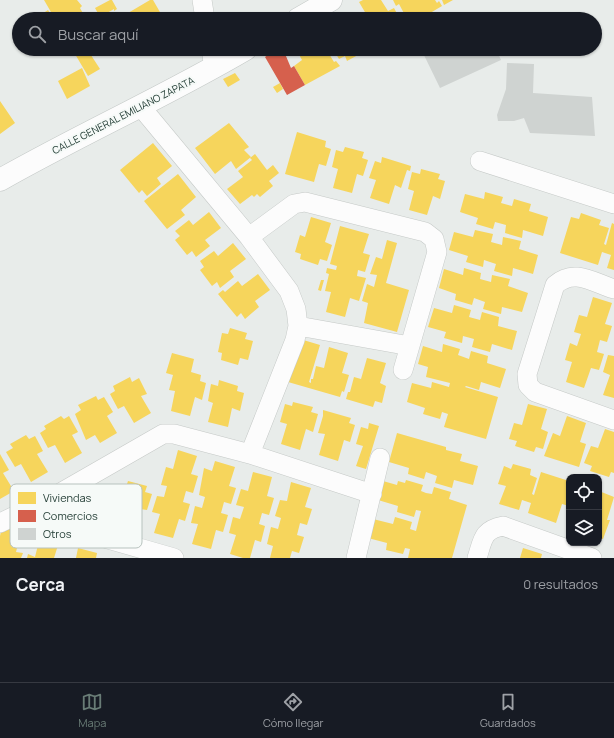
<!DOCTYPE html>
<html lang="es">
<meta charset="utf-8">
<style>
body{margin:0;font-family:Manrope,sans-serif;background:#20242c;color:#f1f3f6}
.controls{position:absolute;right:12px;bottom:12px;display:grid;overflow:hidden;border-radius:8px;box-shadow:0 1px 3px #0004}
.controls button{width:36px;height:36px;display:grid;place-items:center;padding:0;border:0;border-bottom:1px solid #363941;background:#171b24;color:#f1f3f6;font:20px sans-serif}
.list{margin:0;padding:0;list-style:none}
h2{display:flex;justify-content:space-between;align-items:center;height:52px;margin:0;padding:0 16px;font-size:17px}
h2 small{font-size:13px;font-weight:400;color:#9ea1a6}
.icon{flex:none;width:22px;height:22px;fill:none;stroke:currentColor;stroke-width:2;stroke-linecap:round;stroke-linejoin:round}
.map{position:relative;flex:none;width:614px;height:558px;overflow:hidden}
.search{position:absolute;background:#171b24;box-shadow:0 1px 3px #0004;left:12px;right:12px;top:12px;height:44px;display:flex;align-items:center;gap:10px;box-sizing:border-box;padding:0 14px;border-radius:22px;color:#9ea1a6;font-size:15px}
.sheet{height:124px;background:#171b24}
nav{display:flex;justify-content:space-around;align-items:center;box-sizing:border-box;height:56px;border-top:1px solid #363941;background:#171b24;font-size:11px;color:#9ea1a6}
nav a{display:grid;justify-items:center;gap:2px}
nav .on{color:#697c76}
.map>svg:first-child{display:block}
</style>
<div class="map">
<svg width="614" height="558" viewBox="0 0 614 558">
<rect width="100%" height="100%" fill="#e8ecea"/>
<path fill="#f6d55c" d="M 44,0 L 77,0 L 82,6 L 80,8 L 86,19 L 55,19 Z
M 110,0 L 112,0 L 117,9 L 114,11 L 114,9 L 100,17 L 95,8 Z
M 150,0 L 153,0 L 164,19 L 131,19 L 128,13 Z
M 363,0 L 381,0 L 388,11 L 394,8 L 400,19 L 369,19 L 359,2 Z
M 393,0 L 435,0 L 437,3 L 439,1 L 442,6 L 420,19 L 407,19 L 399,4 L 396,6 Z
M 442,0 L 453,0 L 444,5 Z
M 48,10 L 54,19 L 34,19 Z
M 343,12 L 347,19 L 332,19 L 335,17 Z
M 72,49 L 95,49 L 89,52 L 100,69 L 88,76 Z
M 296,49 L 319,50 L 326,49 L 334,62 L 336,61 L 340,66 L 305,85 L 294,66 L 302,60 Z
M 333,49 L 369,49 L 347,61 L 345,56 L 339,59 Z
M 82,68 L 90,86 L 67,99 L 58,81 Z
M 235,73 L 240,80 L 228,87 L 223,79 Z
M 280,83 L 283,89 L 277,93 L 273,87 Z
M 0,101 L 15,123 L 0,134 Z
M 229,123 L 249,147 L 244,150 L 251,157 L 236,169 L 231,161 L 215,174 L 195,148 Z
M 297,132 L 326,141 L 325,147 L 331,149 L 326,166 L 319,164 L 314,182 L 285,174 Z
M 153,143 L 172,166 L 157,178 L 161,184 L 147,196 L 142,190 L 139,193 L 120,170 Z
M 345,147 L 364,152 L 362,158 L 368,160 L 363,176 L 357,174 L 352,193 L 333,188 L 338,169 L 332,167 L 336,150 L 343,152 Z
M 255,154 L 267,170 L 273,165 L 279,173 L 269,181 L 273,186 L 260,197 L 257,194 L 254,197 L 252,195 L 240,204 L 227,189 L 243,177 L 238,171 L 252,160 L 250,158 Z
M 382,157 L 411,166 L 410,171 L 407,170 L 401,188 L 395,185 L 389,204 L 370,198 L 376,180 L 369,178 L 375,161 L 381,163 Z
M 421,169 L 440,174 L 438,179 L 445,181 L 440,199 L 433,196 L 427,215 L 409,210 L 414,191 L 408,189 L 412,172 L 420,174 Z
M 178,174 L 196,197 L 181,210 L 185,215 L 167,229 L 144,201 Z
M 485,192 L 503,197 L 501,203 L 512,206 L 514,199 L 531,204 L 529,211 L 548,217 L 543,236 L 523,230 L 522,238 L 505,233 L 506,225 L 495,222 L 493,229 L 476,224 L 478,218 L 460,212 L 465,194 L 484,199 Z
M 209,212 L 221,228 L 205,240 L 210,246 L 196,257 L 192,251 L 187,255 L 175,240 L 180,236 L 175,231 L 189,220 L 193,225 Z
M 581,213 L 601,220 L 599,225 L 609,228 L 604,244 L 606,245 L 612,223 L 614,224 L 614,270 L 607,268 L 611,255 L 602,252 L 598,265 L 560,253 L 571,217 L 579,219 Z
M 311,217 L 331,223 L 325,242 L 332,245 L 327,261 L 320,259 L 318,265 L 300,259 L 301,254 L 295,252 L 300,235 L 305,237 Z
M 340,226 L 369,234 L 363,253 L 370,255 L 365,272 L 358,270 L 357,276 L 366,278 L 359,301 L 350,298 L 345,317 L 326,312 L 331,292 L 325,291 L 329,274 L 326,273 L 327,268 L 336,270 L 337,266 L 330,264 Z
M 475,230 L 493,234 L 491,242 L 502,245 L 503,237 L 521,241 L 519,249 L 538,255 L 533,274 L 513,268 L 512,276 L 494,271 L 496,264 L 484,260 L 483,267 L 466,262 L 468,256 L 449,250 L 454,232 L 473,237 Z
M 387,240 L 397,243 L 386,283 L 409,290 L 397,332 L 364,323 L 368,303 L 362,301 L 367,284 L 374,287 L 377,275 L 370,274 L 376,257 L 382,259 Z
M 233,243 L 246,259 L 230,271 L 234,277 L 220,288 L 217,282 L 212,286 L 200,270 L 204,267 L 200,261 L 214,251 L 218,256 Z
M 464,268 L 481,273 L 480,279 L 491,282 L 492,275 L 510,279 L 508,286 L 528,293 L 522,312 L 502,307 L 501,314 L 483,309 L 485,302 L 474,298 L 472,305 L 455,300 L 456,294 L 439,288 L 444,269 L 463,275 Z
M 258,274 L 270,290 L 255,301 L 259,307 L 245,319 L 241,313 L 237,317 L 218,294 L 223,290 L 225,292 L 238,281 L 242,286 Z
M 321,280 L 324,280 L 321,291 L 318,290 Z
M 593,297 L 612,303 L 605,324 L 612,326 L 607,342 L 600,340 L 597,352 L 604,354 L 599,370 L 591,368 L 584,388 L 566,382 L 572,362 L 565,360 L 570,343 L 577,346 L 581,334 L 574,332 L 579,315 L 587,317 Z
M 454,305 L 471,310 L 469,317 L 480,320 L 482,312 L 499,317 L 498,326 L 517,331 L 512,350 L 492,344 L 490,352 L 472,347 L 474,339 L 463,336 L 462,343 L 444,338 L 446,332 L 428,327 L 434,308 L 452,313 Z
M 230,328 L 247,333 L 245,339 L 253,341 L 248,360 L 240,358 L 238,365 L 221,360 L 222,353 L 218,352 L 222,333 L 228,334 Z
M 300,339 L 320,345 L 309,382 L 311,383 L 311,379 L 313,379 L 316,366 L 324,368 L 329,347 L 348,353 L 342,373 L 349,375 L 344,392 L 342,391 L 340,397 L 288,382 Z
M 443,344 L 460,349 L 458,355 L 469,359 L 471,351 L 488,356 L 487,363 L 506,369 L 500,388 L 481,382 L 479,390 L 466,386 L 465,387 L 498,397 L 486,439 L 444,427 L 448,414 L 442,412 L 440,419 L 423,414 L 425,408 L 407,402 L 412,383 L 431,388 L 432,382 L 449,387 L 450,383 L 426,377 L 428,367 L 418,364 L 423,346 L 442,352 Z
M 172,353 L 194,359 L 191,372 L 201,375 L 200,381 L 206,383 L 202,400 L 195,397 L 190,416 L 171,411 L 175,391 L 169,390 L 173,375 L 166,373 Z
M 608,355 L 614,356 L 614,398 L 603,395 L 610,375 L 603,372 Z
M 367,358 L 386,363 L 380,383 L 386,386 L 382,403 L 375,401 L 373,407 L 346,399 L 348,392 L 350,392 L 354,377 L 361,379 Z
M 130,377 L 132,382 L 139,378 L 147,394 L 141,396 L 151,413 L 134,423 L 124,406 L 118,409 L 110,394 L 115,391 L 113,386 Z
M 219,380 L 238,386 L 237,391 L 244,393 L 240,411 L 232,408 L 228,427 L 208,422 L 213,403 L 208,401 L 211,384 L 218,386 Z
M 96,396 L 98,400 L 104,397 L 113,412 L 107,416 L 117,433 L 100,443 L 95,435 L 86,440 L 75,414 L 81,410 L 78,405 Z
M 293,402 L 313,407 L 311,412 L 318,414 L 313,432 L 306,429 L 300,450 L 281,444 L 287,424 L 280,422 L 285,404 L 292,406 Z
M 528,404 L 547,409 L 541,429 L 548,432 L 543,449 L 536,447 L 534,452 L 515,446 L 517,441 L 509,439 L 514,423 L 522,425 Z
M 323,410 L 351,418 L 349,423 L 355,425 L 350,442 L 344,440 L 338,461 L 319,455 L 325,434 L 318,433 L 323,416 Z
M 61,416 L 64,419 L 69,416 L 78,432 L 72,435 L 82,453 L 65,463 L 55,445 L 48,448 L 40,433 L 46,429 L 44,426 Z
M 567,416 L 586,423 L 580,442 L 586,444 L 579,467 L 544,456 L 553,433 L 560,436 Z
M 369,423 L 379,426 L 366,469 L 356,466 L 363,446 L 356,444 L 361,427 L 368,429 Z
M 605,429 L 614,432 L 614,473 L 611,472 L 609,477 L 590,471 L 592,466 L 584,463 L 591,446 L 598,448 Z
M 397,433 L 446,447 L 446,450 L 462,454 L 460,461 L 478,466 L 473,485 L 454,480 L 452,488 L 435,483 L 437,476 L 426,472 L 424,479 L 408,474 L 409,468 L 389,462 Z
M 26,435 L 29,439 L 35,436 L 43,451 L 37,454 L 48,472 L 31,482 L 21,464 L 15,467 L 6,452 L 13,448 L 10,444 Z
M 178,450 L 197,456 L 191,474 L 198,476 L 193,493 L 186,491 L 183,502 L 190,504 L 185,521 L 179,519 L 173,538 L 154,533 L 160,514 L 152,512 L 157,496 L 164,497 L 167,486 L 161,485 L 166,467 L 173,469 Z
M 0,454 L 9,470 L 3,473 L 14,491 L 0,499 Z
M 215,461 L 235,467 L 229,486 L 236,488 L 231,504 L 224,502 L 221,513 L 228,515 L 223,532 L 216,530 L 211,549 L 192,544 L 198,524 L 191,523 L 195,506 L 202,508 L 205,497 L 199,495 L 204,468 L 212,471 Z
M 513,464 L 531,469 L 530,475 L 537,478 L 532,494 L 534,495 L 541,472 L 569,481 L 569,506 L 562,504 L 556,523 L 528,513 L 531,503 L 522,500 L 519,510 L 499,504 L 506,486 L 498,484 L 504,466 L 511,469 Z
M 253,472 L 272,477 L 267,496 L 274,498 L 269,515 L 262,513 L 259,524 L 265,526 L 261,542 L 255,540 L 250,558 L 243,558 L 230,554 L 236,535 L 229,533 L 233,517 L 240,519 L 244,507 L 236,505 L 241,489 L 248,491 Z
M 406,480 L 423,485 L 421,491 L 426,493 L 432,494 L 434,487 L 451,492 L 449,499 L 467,505 L 452,558 L 408,558 L 410,549 L 405,548 L 403,554 L 386,550 L 387,543 L 368,538 L 373,519 L 393,524 L 395,517 L 412,522 L 410,529 L 416,531 L 421,511 L 416,510 L 414,517 L 397,512 L 398,506 L 378,500 L 383,481 L 397,485 L 398,481 L 405,483 Z
M 128,481 L 147,486 L 145,492 L 152,494 L 147,510 L 140,509 L 135,527 L 116,522 L 121,503 L 115,501 L 119,485 L 126,487 Z
M 291,482 L 311,488 L 305,507 L 312,509 L 307,525 L 300,523 L 297,535 L 304,537 L 299,553 L 292,551 L 290,558 L 270,558 L 273,546 L 267,544 L 271,527 L 278,529 L 281,518 L 275,516 L 280,500 L 287,501 Z
M 599,491 L 614,497 L 607,520 L 610,520 L 603,539 L 599,538 Z
M 2,527 L 21,532 L 16,552 L 23,553 L 21,558 L 0,558 L 0,536 Z
M 40,537 L 59,542 L 54,558 L 27,558 L 28,554 L 35,557 Z
M 78,548 L 97,553 L 96,558 L 76,558 Z
M 523,548 L 542,554 L 541,558 L 520,558 Z"/>
<path fill="#d6604d" d="M 276,49 L 283,49 L 291,68 L 294,66 L 305,85 L 287,95 L 265,57 Z"/>
<path fill="#cfd3d1" d="M 425,49 L 496,49 L 501,60 L 440,88 L 422,51 Z
M 507,63 L 534,64 L 533,93 L 592,97 L 595,136 L 530,133 L 524,118 L 514,121 L 498,121 L 497,115 L 506,89 Z"/>
<g fill="none" stroke-linecap="round" stroke-linejoin="round">
<g stroke="#c5c9c7" stroke-width="20">
<path id="street" d="M 202,0 L 205,19
M 211,49 L 214,68
M 141,107 L 249,237 L 289,291 L 296,309 L 298,326 L 295,340 L 250,454
M 480,161 L 614,204
M 249,237 L 294,204 L 305,202 L 425,232 L 434,239 L 437,252 L 403,370
M 614,289 C 592,282 574,268 555,285 L 527,374 L 528,385 L 535,392 L 614,420
M 298,326 L 410,346
M 48,500 L 47,513 L 52,523 L 174,558
M 0,523 L 48,500 L 163,434 L 174,434 L 250,454 L 372,494
M 356,558 L 380,458
M 477,558 C 483,540 482,530 503,526 L 592,558"/>
</g>
<g stroke="#c4c9c7" stroke-width="23">
<path id="secondary" d="M 298,19 L 331,0
M 0,180 C 81,134 166,96 246,49"/>
</g>
<use href="#street" stroke="#fcfcfc" stroke-width="19"/>
<use href="#secondary" stroke="#fcfcfc" stroke-width="22"/>
</g>
<g text-anchor="middle" dominant-baseline="central" stroke-width="4" stroke-linejoin="round" paint-order="stroke">
<g font-size="10" fill="#253f37" stroke="#f6faf8">
<text transform="translate(123 115) rotate(-27)">CALLE GENERAL EMILIANO ZAPATA</text>
</g>
</g>
<rect x="10" y="484" width="132" height="64" rx="6" fill="#f6faf8" stroke="#b7c2be" stroke-width="1"/>
<rect x="18" y="492" width="18" height="12" fill="#f6d55c"/>
<rect x="18" y="510" width="18" height="12" fill="#d6604d"/>
<rect x="18" y="528" width="18" height="12" fill="#cfd3d1"/>
<g font-size="11" fill="#253f37">
<text x="43" y="502">Viviendas</text>
<text x="43" y="520">Comercios</text>
<text x="43" y="538">Otros</text>
</g>
</svg>
<div class="controls">
<button><svg class="icon" aria-label="locate" viewBox="0 0 24 24"><circle cx="12" cy="12" r="6"/><path d="M12 2v4M12 18v4M2 12h4M18 12h4"/></svg></button>
<button><svg class="icon" aria-label="layers" viewBox="0 0 24 24"><path d="M12 4l9 5-9 5-9-5zM3 14l9 5 9-5"/></svg></button>
</div>
<div class="search"><svg class="icon" aria-label="search" viewBox="0 0 24 24"><circle cx="10" cy="10" r="6"/><path d="M15 15l6 6"/></svg>Buscar aquí</div>
</div>
<section class="sheet">
<h2>Cerca<small>0 resultados</small></h2>
<ul class="list">
</ul>
</section>
<nav>
<a class="on"><svg class="icon" aria-label="map" viewBox="0 0 24 24"><path d="M3 6l6-2 6 2 6-2v14l-6 2-6-2-6 2zM9 4v14M15 6v14"/></svg>Mapa</a>
<a><svg class="icon" aria-label="directions" viewBox="0 0 24 24"><path d="M12 3l9 9-9 9-9-9zM9 14v-3h6M13 9l2 2-2 2"/></svg>Cómo llegar</a>
<a><svg class="icon" aria-label="saved" viewBox="0 0 24 24"><path d="M7 4h10v16l-5-4-5 4z"/></svg>Guardados</a>
</nav>
